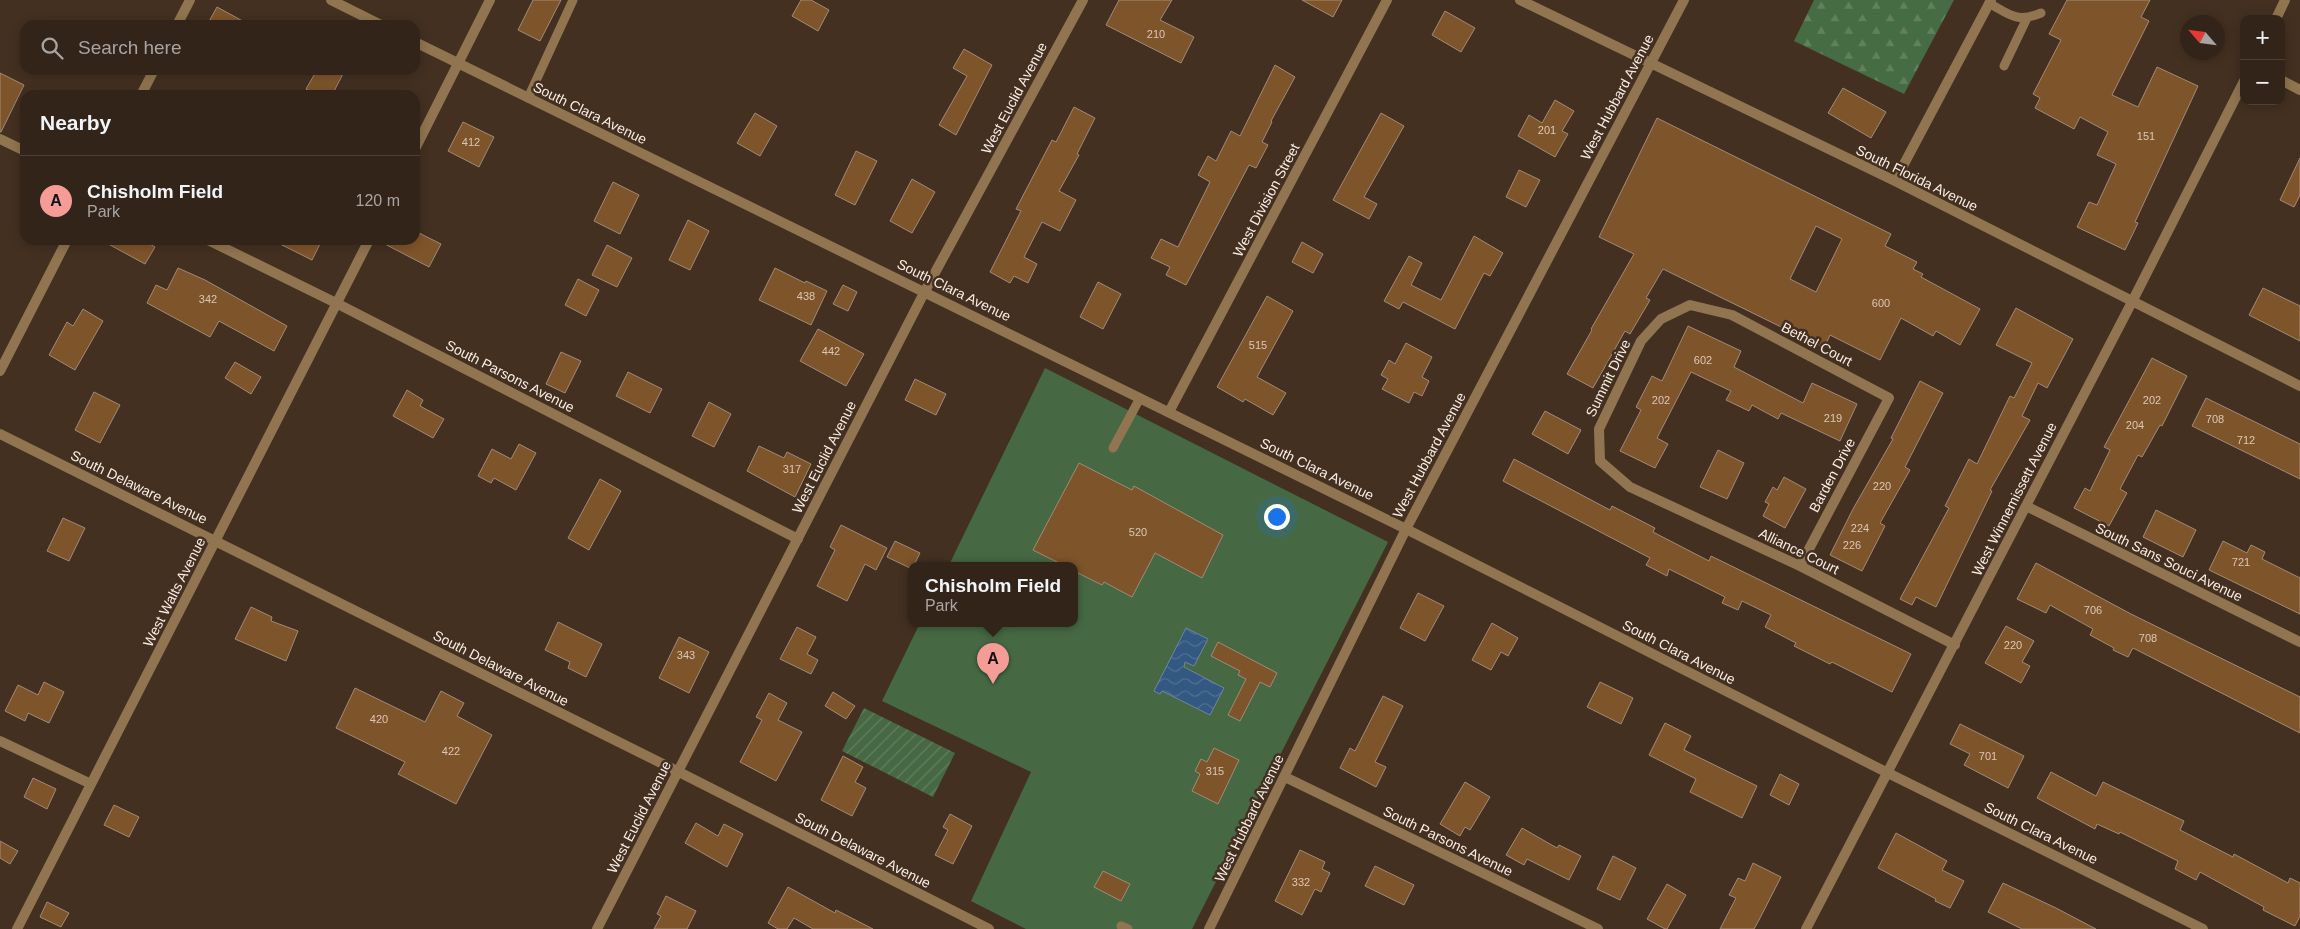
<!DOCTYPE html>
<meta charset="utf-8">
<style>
body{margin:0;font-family:Helvetica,sans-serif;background:#3d3026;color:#f1f3f6}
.controls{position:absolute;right:15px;top:15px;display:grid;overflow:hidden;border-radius:10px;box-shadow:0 2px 12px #0003}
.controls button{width:45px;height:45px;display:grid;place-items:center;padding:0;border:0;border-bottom:1px solid #4d4138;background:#322419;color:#f1f3f6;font:25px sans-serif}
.compass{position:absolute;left:2180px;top:15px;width:45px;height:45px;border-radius:50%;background:#322419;box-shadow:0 2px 12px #0003;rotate:298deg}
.you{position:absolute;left:1276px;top:516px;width:18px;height:18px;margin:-12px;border:4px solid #fff;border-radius:50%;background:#1a73e8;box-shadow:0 0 0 8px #1a73e833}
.badge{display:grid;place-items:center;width:32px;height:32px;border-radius:50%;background:#f59c96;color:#111;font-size:16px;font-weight:700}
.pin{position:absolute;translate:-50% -41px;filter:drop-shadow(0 1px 2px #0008)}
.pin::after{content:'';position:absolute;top:26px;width:18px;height:15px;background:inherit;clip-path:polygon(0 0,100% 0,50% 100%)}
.popup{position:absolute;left:908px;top:562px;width:170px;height:65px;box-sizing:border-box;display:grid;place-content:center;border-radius:10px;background:#322419;filter:drop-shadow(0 1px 4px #0005);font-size:16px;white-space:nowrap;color:#a8a4a2}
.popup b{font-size:19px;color:#f1f3f6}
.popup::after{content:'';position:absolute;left:50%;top:100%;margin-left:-10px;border:10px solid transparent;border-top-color:#322419}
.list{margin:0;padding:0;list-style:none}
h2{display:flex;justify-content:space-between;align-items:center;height:65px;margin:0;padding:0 20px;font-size:21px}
h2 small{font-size:16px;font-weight:400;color:#a8a4a2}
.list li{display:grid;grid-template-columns:32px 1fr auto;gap:15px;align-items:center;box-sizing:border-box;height:90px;padding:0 20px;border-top:1px solid #4d4138}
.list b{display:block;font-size:19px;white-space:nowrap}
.list p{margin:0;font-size:16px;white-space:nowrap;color:#a8a4a2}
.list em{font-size:16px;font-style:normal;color:#a8a4a2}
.icon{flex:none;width:28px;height:28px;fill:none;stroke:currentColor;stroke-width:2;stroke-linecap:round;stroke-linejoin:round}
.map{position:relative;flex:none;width:2300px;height:929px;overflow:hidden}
.search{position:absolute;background:#322419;box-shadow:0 2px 12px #0003;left:20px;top:20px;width:400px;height:55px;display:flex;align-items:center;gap:12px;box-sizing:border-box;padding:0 18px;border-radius:15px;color:#a8a4a2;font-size:19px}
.panel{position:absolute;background:#322419;box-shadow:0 2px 12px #0003;left:20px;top:90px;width:400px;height:155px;border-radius:15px}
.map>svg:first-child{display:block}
</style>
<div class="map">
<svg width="2300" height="929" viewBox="0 0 2300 929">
<defs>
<pattern id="forest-firs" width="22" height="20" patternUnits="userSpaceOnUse" patternTransform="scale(1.25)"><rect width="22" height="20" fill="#456c42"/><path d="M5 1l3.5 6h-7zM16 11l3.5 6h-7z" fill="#61815d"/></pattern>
<pattern id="garden-furrows" width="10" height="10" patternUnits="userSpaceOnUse" patternTransform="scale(1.25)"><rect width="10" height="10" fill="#466944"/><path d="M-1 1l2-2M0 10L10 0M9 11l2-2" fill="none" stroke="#627f5f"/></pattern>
<pattern id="water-waves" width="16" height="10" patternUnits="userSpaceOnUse" patternTransform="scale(1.25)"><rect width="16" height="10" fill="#335881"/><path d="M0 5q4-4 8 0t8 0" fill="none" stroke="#517093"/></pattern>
</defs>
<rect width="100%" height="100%" fill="#433021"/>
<path fill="url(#forest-firs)" d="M 1814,0 L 1954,0 L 1904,94 L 1794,41 Z"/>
<path fill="#466944" d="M 1045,368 L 1388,542 L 1192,929 L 1026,929 L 971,901 L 1031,772 L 882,701 L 920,623 L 1074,623 L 1074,565 L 949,565 Z"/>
<path fill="url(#garden-furrows)" d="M 864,708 L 955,753 L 933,797 L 842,751 Z"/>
<path fill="url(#water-waves)" stroke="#6f859f" d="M 1186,628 L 1208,639 L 1194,666 L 1185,662 L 1184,667 L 1224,688 L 1210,715 L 1162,691 L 1160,694 L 1154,691 Z"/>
<path fill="#7e542b" stroke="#a08b78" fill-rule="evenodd" d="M 533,0 L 561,0 L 540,41 L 518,30 Z
M 801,0 L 811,0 L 829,10 L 818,31 L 792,16 Z
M 1119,0 L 1172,0 L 1160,20 L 1194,37 L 1181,63 L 1106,25 Z
M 1302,0 L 1342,0 L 1333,17 Z
M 2067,0 L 2150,0 L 2141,17 L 2149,21 L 2112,95 L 2138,107 L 2157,67 L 2198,86 L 2135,222 L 2138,223 L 2125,250 L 2077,227 L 2089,202 L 2097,205 L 2116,164 L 2097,155 L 2108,132 L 2080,117 L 2074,129 L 2035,108 L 2040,98 L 2033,94 L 2061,40 L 2049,34 Z
M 217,7 L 250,25 L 207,25 Z
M 1445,11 L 1475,28 L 1461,52 L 1432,35 Z
M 964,49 L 992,65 L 956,135 L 939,125 L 967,76 L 953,68 Z
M 1275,65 L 1295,77 L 1271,121 L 1272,122 L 1262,142 L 1268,145 L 1256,168 L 1249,165 L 1186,285 L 1166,275 L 1170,267 L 1151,258 L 1161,239 L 1178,247 L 1210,182 L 1198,175 L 1208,156 L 1216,161 L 1231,131 L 1240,136 Z
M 317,70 L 345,70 L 332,95 L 317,95 L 306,89 Z
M 0,73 L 24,85 L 1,132 L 0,132 Z
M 1843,88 L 1886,112 L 1871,138 L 1828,113 Z
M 1555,100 L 1574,111 L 1562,131 L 1568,134 L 1555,157 L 1518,136 L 1529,115 L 1542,123 Z
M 1074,107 L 1095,118 L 1077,154 L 1079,155 L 1059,191 L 1076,200 L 1060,231 L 1042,222 L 1024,257 L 1037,264 L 1028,283 L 1014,276 L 1010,283 L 990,272 L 1021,211 L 1016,209 L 1052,140 L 1056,142 Z
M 755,113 L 777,126 L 760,156 L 737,143 Z
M 1381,113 L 1404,126 L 1364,197 L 1377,204 L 1369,219 L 1333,200 Z
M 1657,118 L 1891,234 L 1885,246 L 1917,262 L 1913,269 L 1923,274 L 1921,277 L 1980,309 L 1960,345 L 1936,331 L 1933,336 L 1901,318 L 1880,360 L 1830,335 L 1824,348 L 1663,269 L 1646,298 L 1650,300 L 1630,334 L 1625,331 L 1593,388 L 1567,374 L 1592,330 L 1591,329 L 1634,254 L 1599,237 ZM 1816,226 L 1842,239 L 1816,292 L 1790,279 Z
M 463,122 L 494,137 L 479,167 L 448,151 Z
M 856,151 L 877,161 L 855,205 L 835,195 Z
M 2300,158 L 2300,195 L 2294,207 L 2280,200 Z
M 1519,170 L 1540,180 L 1526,207 L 1506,197 Z
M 912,179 L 935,192 L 912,233 L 890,221 Z
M 613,182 L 639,195 L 620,234 L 594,221 Z
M 688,220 L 709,231 L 690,270 L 669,260 Z
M 415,231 L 441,244 L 429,267 L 377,240 L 415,240 Z
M 1474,236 L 1503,253 L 1490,276 L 1484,273 L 1455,329 L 1403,302 L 1399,309 L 1384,301 L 1409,256 L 1422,263 L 1411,285 L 1441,300 Z
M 101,240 L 143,240 L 155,247 L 145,264 Z
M 272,240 L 322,240 L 312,260 Z
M 1302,242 L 1323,254 L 1313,273 L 1292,262 Z
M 607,245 L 632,258 L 617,287 L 592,275 Z
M 178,268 L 205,280 L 287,326 L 274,351 L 219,321 L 210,337 L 147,303 L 156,285 L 167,290 Z
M 775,268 L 805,283 L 806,281 L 827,291 L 811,325 L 759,300 Z
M 578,279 L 599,290 L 586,316 L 565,305 Z
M 1098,282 L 1121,294 L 1103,329 L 1080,317 Z
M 843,285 L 857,292 L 848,311 L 833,304 Z
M 2263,288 L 2300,306 L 2300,341 L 2249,315 Z
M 1267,296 L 1293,311 L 1257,377 L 1286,393 L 1273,415 L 1245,399 L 1243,402 L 1217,387 Z
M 2016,308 L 2073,339 L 2047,388 L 2038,383 L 2022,416 L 2030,420 L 1990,490 L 1992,491 L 1936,607 L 1916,597 L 1912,605 L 1900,599 L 1949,508 L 1945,506 L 1969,459 L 1977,464 L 2010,396 L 2014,398 L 2032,363 L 1996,345 Z
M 83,309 L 103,321 L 75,370 L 49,355 L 67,322 L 73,326 Z
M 1688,326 L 1741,351 L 1734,367 L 1803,403 L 1812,383 L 1857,404 L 1840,441 L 1781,413 L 1778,419 L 1752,405 L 1749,411 L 1726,400 L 1731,391 L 1691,372 L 1657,438 L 1668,444 L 1655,468 L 1620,451 L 1641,410 L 1636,407 L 1652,376 L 1662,381 Z
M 818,329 L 864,354 L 846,386 L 800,361 Z
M 1406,343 L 1432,357 L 1422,377 L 1429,381 L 1422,396 L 1414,392 L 1409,403 L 1382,389 L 1388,379 L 1381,375 L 1389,360 L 1395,364 Z
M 561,352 L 581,361 L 565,393 L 546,384 Z
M 2152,358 L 2187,376 L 2162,426 L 2160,425 L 2142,457 L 2138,455 L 2120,489 L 2127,493 L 2109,526 L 2074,508 L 2085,488 L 2090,491 L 2110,450 L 2104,447 Z
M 235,362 L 261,377 L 251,394 L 225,378 Z
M 628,372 L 662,389 L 650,413 L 616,396 Z
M 915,379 L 946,394 L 936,415 L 905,400 Z
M 1920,381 L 1943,393 L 1905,467 L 1910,470 L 1880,523 L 1885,526 L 1862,571 L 1830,555 L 1853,509 L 1893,439 L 1891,438 Z
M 407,390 L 423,400 L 420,406 L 444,419 L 433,438 L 393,416 Z
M 94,392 L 120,405 L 100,443 L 75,430 Z
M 2206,398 L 2300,444 L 2300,479 L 2192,426 Z
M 709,402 L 731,414 L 714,447 L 692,436 Z
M 1545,411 L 1581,430 L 1568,454 L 1532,434 Z
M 519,444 L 536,453 L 516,490 L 494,478 L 491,483 L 478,476 L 492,449 L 511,459 Z
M 759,446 L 784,458 L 787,452 L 811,464 L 795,497 L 747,471 Z
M 1718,450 L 1744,463 L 1727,499 L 1700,487 Z
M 1514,459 L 1610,510 L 1612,506 L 1655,528 L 1653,532 L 1709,561 L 1711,556 L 1911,654 L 1892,692 L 1832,662 L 1830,664 L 1794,646 L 1796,643 L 1765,627 L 1771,615 L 1742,601 L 1738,610 L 1722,603 L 1725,597 L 1669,569 L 1667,576 L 1646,565 L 1650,558 L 1503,481 Z
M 1079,463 L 1132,490 L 1134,486 L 1223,535 L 1202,578 L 1155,553 L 1132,597 L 1104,582 L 1102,585 L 1074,571 L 1074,565 L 1063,565 L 1033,550 Z
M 1784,477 L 1806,489 L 1785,528 L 1763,516 L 1769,504 L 1765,502 L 1773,487 L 1777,490 Z
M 600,479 L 621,491 L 589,550 L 568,538 Z
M 2156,510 L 2196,530 L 2183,557 L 2143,537 Z
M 63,518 L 85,528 L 69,561 L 47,551 Z
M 841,525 L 887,548 L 876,570 L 865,564 L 847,601 L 817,586 L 835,550 L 830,547 Z
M 895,541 L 920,553 L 912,569 L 887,557 Z
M 2223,541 L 2247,553 L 2251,545 L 2265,552 L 2262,559 L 2300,578 L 2300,614 L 2209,570 Z
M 2036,563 L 2131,614 L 2300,697 L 2300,733 L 2133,648 L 2128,657 L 2113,650 L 2114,648 L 2090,635 L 2093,629 L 2050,605 L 2046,613 L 2017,599 Z
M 1418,593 L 1444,606 L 1425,641 L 1400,628 Z
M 251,607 L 272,617 L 271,621 L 298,631 L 286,661 L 235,639 Z
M 558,622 L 602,644 L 586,677 L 568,668 L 570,662 L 545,650 Z
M 1492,623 L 1518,638 L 1508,656 L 1501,652 L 1491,670 L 1472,660 Z
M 2006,626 L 2034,641 L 2022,662 L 2030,666 L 2021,683 L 1985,663 Z
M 797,627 L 816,637 L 807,654 L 818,660 L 811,674 L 780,659 Z
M 679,637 L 709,652 L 689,693 L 659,678 Z
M 1218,642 L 1277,673 L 1270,687 L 1260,682 L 1240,721 L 1228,715 L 1246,679 L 1238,675 L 1240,671 L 1211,656 Z
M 44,682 L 64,692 L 49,723 L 28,713 L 25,721 L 5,711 L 18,685 L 38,695 Z
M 1600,682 L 1633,698 L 1621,724 L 1587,707 Z
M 355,688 L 425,722 L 441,691 L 464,703 L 457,716 L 492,735 L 456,804 L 398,774 L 405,762 L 336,728 Z
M 833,692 L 855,706 L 846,719 L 825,706 Z
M 769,693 L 787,703 L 778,720 L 802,732 L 776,781 L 740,762 L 762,720 L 756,717 Z
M 1383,696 L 1403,706 L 1375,762 L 1386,767 L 1376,787 L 1340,768 L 1350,748 L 1355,751 Z
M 1665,723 L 1691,736 L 1684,750 L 1757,786 L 1742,818 L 1690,792 L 1696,779 L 1649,755 Z
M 1960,724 L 2024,756 L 2008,788 L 1964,765 L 1970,754 L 1950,744 Z
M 1214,748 L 1239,760 L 1218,804 L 1192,791 L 1200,774 L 1195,771 L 1201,759 L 1207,762 Z
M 843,756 L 863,767 L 855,782 L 866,788 L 852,816 L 821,800 Z
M 2051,772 L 2096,796 L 2103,782 L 2184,821 L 2180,830 L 2233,857 L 2234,854 L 2288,883 L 2290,878 L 2300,883 L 2300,916 L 2295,926 L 2263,910 L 2264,907 L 2200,872 L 2196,880 L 2175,869 L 2178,861 L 2120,832 L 2119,834 L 2097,824 L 2095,829 L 2037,798 Z
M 1780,774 L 1799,784 L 1789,805 L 1770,795 Z
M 33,778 L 56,789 L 47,809 L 24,797 Z
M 1465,782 L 1490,797 L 1470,830 L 1465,827 L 1460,836 L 1440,824 Z
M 114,805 L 139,817 L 129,837 L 104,825 Z
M 950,814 L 972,826 L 953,864 L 935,855 L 948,830 L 943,827 Z
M 696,823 L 718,836 L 724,824 L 743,834 L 727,867 L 685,843 Z
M 1522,828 L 1557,848 L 1559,845 L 1581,856 L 1569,880 L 1527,859 L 1524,865 L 1506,855 Z
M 1896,833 L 1947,861 L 1942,870 L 1964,881 L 1950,908 L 1935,901 L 1936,899 L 1878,868 Z
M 0,841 L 18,851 L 10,864 L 0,858 Z
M 1300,850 L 1325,862 L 1322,869 L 1330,873 L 1321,892 L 1315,889 L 1302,915 L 1275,901 Z
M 1613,856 L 1636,868 L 1620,900 L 1597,889 Z
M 1753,863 L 1781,877 L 1759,920 L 1754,929 L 1720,929 L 1736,898 L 1729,895 L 1738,878 L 1745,881 Z
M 1375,866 L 1414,885 L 1404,905 L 1365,886 Z
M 1103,871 L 1130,884 L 1121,901 L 1094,887 Z
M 2003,883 L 2056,908 L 2096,929 L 2022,929 L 1988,912 Z
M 1667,884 L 1686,895 L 1667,929 L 1665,929 L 1647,919 Z
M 788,887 L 835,913 L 836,910 L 873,929 L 813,929 L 794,918 L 787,929 L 778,929 L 768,923 Z
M 666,896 L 696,911 L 687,929 L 654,929 L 661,916 L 657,914 Z
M 47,902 L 69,913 L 61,927 L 40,917 Z"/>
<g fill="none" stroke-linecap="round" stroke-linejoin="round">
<path stroke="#917550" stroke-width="9" d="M 1989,3 C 2010,15 2017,23 2041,13
M 2004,66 L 2027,18
M 528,98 L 573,0
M 1113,448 L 1140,398
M 1121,926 L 1128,929"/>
<path stroke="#917550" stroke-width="10" d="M 1520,0 L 1895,181 L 2300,386
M 2276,19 L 2285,0
M 177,25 L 190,0
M 2281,80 L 2300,90
M 141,95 L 154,70
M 0,139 L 25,151
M 415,149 L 490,0
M 1895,181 L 1991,0
M 208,240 L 336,303 L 798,539
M 0,371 L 67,240
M 1169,412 L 1387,0
M 0,434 L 677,771 L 989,929
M 2026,506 L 2300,642
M 1800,566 L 1889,398 L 1732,315 L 1690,305 L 1661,319 L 1641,341 L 1599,429 L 1600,461 L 1630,487 L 1800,566 L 1955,645
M 0,741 L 91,784
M 1285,777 L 1598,929
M 17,929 L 369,240
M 1209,929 L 1406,529 L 1684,0
M 1806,929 L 2133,300 L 2244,81"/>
<path stroke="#917550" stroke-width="10" d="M 331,0 L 381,25
M 415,42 L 1406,529 L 1888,773 L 2203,929
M 597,929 L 925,291 L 1083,0"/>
</g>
<g text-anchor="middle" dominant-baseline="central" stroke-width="5" stroke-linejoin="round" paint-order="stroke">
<g font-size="11" fill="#dbc7b6">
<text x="1156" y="34">210</text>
<text x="1547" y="130">201</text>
<text x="2146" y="136">151</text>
<text x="471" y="142">412</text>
<text x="806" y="296">438</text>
<text x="208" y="299">342</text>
<text x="1881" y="303">600</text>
<text x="1258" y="345">515</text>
<text x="831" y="351">442</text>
<text x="1703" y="360">602</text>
<text x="1661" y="400">202</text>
<text x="2152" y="400">202</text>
<text x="1833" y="418">219</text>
<text x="2215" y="419">708</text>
<text x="2135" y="425">204</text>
<text x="2246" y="440">712</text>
<text x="792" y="469">317</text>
<text x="1882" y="486">220</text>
<text x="1860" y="528">224</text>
<text x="1138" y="532">520</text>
<text x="1852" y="545">226</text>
<text x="2241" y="562">721</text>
<text x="2093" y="610">706</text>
<text x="2148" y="638">708</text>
<text x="2013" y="645">220</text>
<text x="686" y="655">343</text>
<text x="379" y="719">420</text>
<text x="451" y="751">422</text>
<text x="1988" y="756">701</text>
<text x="1215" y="771">315</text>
<text x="1301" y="882">332</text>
</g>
<g font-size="14" fill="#faede4" stroke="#433021">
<text transform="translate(1617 97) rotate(-62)">West Hubbard Avenue</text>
<text transform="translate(1014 98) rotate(-62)">West Euclid Avenue</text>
<text transform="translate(590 113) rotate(26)">South Clara Avenue</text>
<text transform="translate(1917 178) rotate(26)">South Florida Avenue</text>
<text transform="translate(1266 200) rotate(-62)">West Division Street</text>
<text transform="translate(954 290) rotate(26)">South Clara Avenue</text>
<text transform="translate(1817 344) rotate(28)">Bethel Court</text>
<text transform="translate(510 376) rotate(27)">South Parsons Avenue</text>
<text transform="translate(1608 378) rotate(-64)">Summit Drive</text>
<text transform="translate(1429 455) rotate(-62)">West Hubbard Avenue</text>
<text transform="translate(824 457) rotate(-63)">West Euclid Avenue</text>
<text transform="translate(1317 469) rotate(26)">South Clara Avenue</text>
<text transform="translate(1832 475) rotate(-62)">Barden Drive</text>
<text transform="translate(139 487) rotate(26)">South Delaware Avenue</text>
<text transform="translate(2014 499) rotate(-63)">West Winnemissett Avenue</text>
<text transform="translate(1799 551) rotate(26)">Alliance Court</text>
<text transform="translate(2169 562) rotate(26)">South Sans Souci Avenue</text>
<text transform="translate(174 592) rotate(-63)">West Walts Avenue</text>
<text transform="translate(1679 652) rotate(27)">South Clara Avenue</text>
<text transform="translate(501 668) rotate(27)">South Delaware Avenue</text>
<text transform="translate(639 817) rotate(-63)">West Euclid Avenue</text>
<text transform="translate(1249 818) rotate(-64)">West Hubbard Avenue</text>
<text transform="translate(2041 833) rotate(26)">South Clara Avenue</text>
<text transform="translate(1448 841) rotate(26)">South Parsons Avenue</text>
<text transform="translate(863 850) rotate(27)">South Delaware Avenue</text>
</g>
</g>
</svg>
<div class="controls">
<button>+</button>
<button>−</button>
</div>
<svg class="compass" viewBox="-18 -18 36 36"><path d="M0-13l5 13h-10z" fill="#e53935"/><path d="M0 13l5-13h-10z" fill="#a8a4a2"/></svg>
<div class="you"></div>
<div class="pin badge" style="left:993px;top:684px">A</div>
<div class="popup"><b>Chisholm Field</b>Park</div>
<div class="search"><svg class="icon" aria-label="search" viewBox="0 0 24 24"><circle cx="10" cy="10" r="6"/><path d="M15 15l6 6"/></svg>Search here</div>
<section class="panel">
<h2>Nearby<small></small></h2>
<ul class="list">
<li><span class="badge">A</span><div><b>Chisholm Field</b><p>Park</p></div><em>120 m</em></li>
</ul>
</section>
</div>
